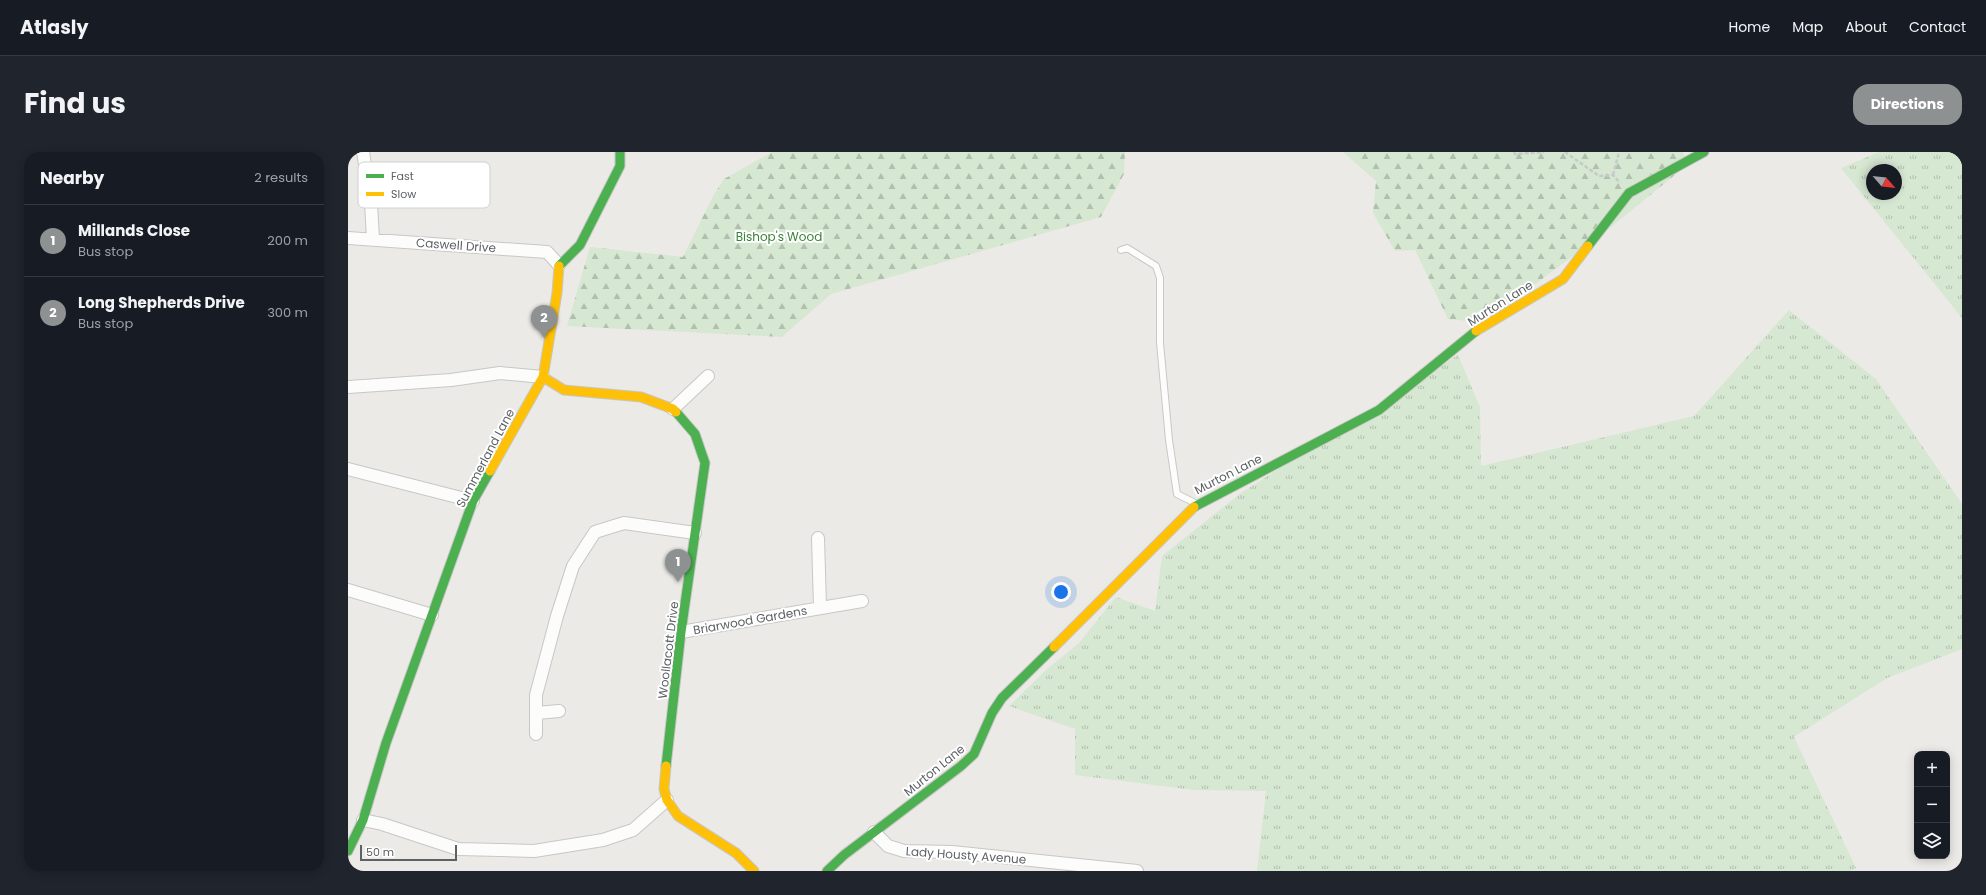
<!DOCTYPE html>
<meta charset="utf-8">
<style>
body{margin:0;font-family:Poppins,sans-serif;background:#20242c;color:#f1f3f6}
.controls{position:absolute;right:12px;bottom:12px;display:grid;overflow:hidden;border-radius:8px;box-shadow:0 2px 10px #0003}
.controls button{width:36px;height:36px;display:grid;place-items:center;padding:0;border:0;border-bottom:1px solid #363941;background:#171b24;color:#f1f3f6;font:20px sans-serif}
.compass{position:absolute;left:1518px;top:12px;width:36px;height:36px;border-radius:50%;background:#171b24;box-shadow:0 2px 10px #0003;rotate:118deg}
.scale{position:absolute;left:12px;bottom:10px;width:97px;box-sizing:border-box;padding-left:4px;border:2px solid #5c6165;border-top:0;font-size:11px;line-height:14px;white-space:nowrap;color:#5c6165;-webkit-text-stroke:3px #fff;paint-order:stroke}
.you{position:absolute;left:713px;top:440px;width:14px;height:14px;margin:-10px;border:3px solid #fff;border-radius:50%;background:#1a73e8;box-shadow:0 0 0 6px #1a73e833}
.badge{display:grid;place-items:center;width:26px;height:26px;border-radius:50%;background:#8e9192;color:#fff;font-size:13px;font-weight:700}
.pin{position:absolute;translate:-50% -33px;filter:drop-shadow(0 1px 2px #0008)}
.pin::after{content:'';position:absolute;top:21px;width:14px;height:12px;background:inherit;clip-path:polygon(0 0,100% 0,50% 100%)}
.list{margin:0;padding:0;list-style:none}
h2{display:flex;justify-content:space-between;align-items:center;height:52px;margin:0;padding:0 16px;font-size:17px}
h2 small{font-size:13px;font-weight:400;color:#9ea1a6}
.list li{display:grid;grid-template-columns:26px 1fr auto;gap:12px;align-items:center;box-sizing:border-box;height:72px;padding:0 16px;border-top:1px solid #363941}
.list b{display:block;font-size:15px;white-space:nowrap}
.list p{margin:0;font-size:13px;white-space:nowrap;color:#9ea1a6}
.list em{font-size:13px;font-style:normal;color:#9ea1a6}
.icon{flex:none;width:22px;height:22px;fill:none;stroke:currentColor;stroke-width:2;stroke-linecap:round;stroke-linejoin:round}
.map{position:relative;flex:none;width:1614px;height:719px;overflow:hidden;border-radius:16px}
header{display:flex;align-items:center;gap:24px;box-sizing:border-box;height:56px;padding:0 20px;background:#171b24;border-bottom:1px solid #363941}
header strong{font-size:19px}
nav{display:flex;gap:22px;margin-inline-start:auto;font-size:14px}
.intro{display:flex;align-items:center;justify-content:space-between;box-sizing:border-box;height:96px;padding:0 24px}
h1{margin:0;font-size:28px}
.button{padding:10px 18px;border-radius:16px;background:#8e9192;color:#fff;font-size:14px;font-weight:700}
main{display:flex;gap:24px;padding:0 24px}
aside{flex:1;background:#171b24;border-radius:16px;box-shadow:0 2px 10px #0003}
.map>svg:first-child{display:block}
</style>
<header>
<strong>Atlasly</strong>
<nav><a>Home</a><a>Map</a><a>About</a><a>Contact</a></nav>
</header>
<div class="intro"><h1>Find us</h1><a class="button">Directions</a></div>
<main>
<aside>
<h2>Nearby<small>2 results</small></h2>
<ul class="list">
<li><span class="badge">1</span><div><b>Millands Close</b><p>Bus stop</p></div><em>200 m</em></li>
<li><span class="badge">2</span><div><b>Long Shepherds Drive</b><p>Bus stop</p></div><em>300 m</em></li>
</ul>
</aside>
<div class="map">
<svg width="1614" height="719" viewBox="0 0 1614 719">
<defs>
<pattern id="grass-tufts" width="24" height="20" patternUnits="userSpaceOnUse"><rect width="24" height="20" fill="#d6e7d2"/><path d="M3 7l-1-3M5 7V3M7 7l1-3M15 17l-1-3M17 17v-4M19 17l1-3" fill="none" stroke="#b1bfae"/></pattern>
<pattern id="forest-firs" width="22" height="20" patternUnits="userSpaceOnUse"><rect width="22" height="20" fill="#d6e7d2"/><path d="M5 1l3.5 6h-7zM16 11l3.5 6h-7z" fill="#b1bfae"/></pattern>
</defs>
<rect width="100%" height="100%" fill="#eceae6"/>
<path fill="url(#grass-tufts)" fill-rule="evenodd" d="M 1531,0 L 1614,0 L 1614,166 L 1493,16 ZM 1524,18 L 1548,18 L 1548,42 L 1524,42 Z
M 1441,158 L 1528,227 L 1614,352 L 1614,497 L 1539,526 L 1446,585 L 1508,716 L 1502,719 L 909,719 L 918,639 L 846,638 L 727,623 L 727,577 L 661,554 L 699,517 L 731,491 L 768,445 L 807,459 L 814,404 L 893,341 L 1110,203 L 1132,255 L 1133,314 L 1346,264 Z"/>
<path fill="url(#forest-firs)" d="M 424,0 L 777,0 L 776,22 L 753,65 L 483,142 L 434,185 L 219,174 L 242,95 L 335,105 L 365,44 L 376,27 Z
M 995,0 L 1335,0 L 1339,13 L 1257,80 L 1186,133 L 1119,169 L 1100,167 L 1067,98 L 1047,99 L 1025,61 L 1028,29 Z"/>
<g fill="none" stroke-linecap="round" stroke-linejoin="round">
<g stroke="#c8c7c7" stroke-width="8">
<path id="lane" d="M 773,98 L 779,96 L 808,114 L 812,126 L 812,191 L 821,288 L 829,342 L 847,351"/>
</g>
<g stroke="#c8c7c7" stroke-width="14">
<path id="street" d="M 15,0 L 23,51 L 25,87
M 0,86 L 199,100 L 211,113
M 0,235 L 103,228 L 152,221 L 195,225
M 325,257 L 360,224
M 0,317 L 125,349
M 470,386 L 472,455
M 0,438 L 84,463
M 333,480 L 514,449
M 189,561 L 211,559
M 188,582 L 188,543 L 209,464 L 225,414 L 247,380 L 276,371 L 347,381
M 15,668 L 34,672 L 110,697 L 186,699 L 255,688 L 285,678 L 319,648
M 526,680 L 540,694 L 556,699 L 604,700 L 789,719"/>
</g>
<g stroke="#c7c7c6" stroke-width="11">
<path id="fast" d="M 1240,94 L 1281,41 L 1356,0
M 211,114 L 232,93 L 272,14 L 272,0
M 846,355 L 1031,258 L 1128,179
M 318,614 L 333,480 L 357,311 L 347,282 L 328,260
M 0,699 L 15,668 L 38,591 L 125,349 L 142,319
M 479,719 L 496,703 L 613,614 L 626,602 L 644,561 L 654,546 L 706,495"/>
</g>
<g stroke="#c7c7c6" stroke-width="11">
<path id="slow" d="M 1128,179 L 1215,127 L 1240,94
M 195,225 L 216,238 L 293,245 L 325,257 L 328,260
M 142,319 L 195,225 L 209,141 L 211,114
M 706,495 L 846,355
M 318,614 L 316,637 L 319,648 L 330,664 L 388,701 L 406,719"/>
</g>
<path stroke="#c6cac8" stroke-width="2.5" stroke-dasharray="4 2" stroke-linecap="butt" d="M 1166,0 L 1167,2 L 1196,0
M 1217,0 L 1251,24 L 1265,23 L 1272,31
M 1265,23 L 1271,0"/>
<use href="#lane" stroke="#fcfcfb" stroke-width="6"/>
<use href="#street" stroke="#fcfcfb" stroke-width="12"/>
<use href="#fast" stroke="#4caf50" stroke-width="9"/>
<use href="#slow" stroke="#ffc107" stroke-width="9"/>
</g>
<g text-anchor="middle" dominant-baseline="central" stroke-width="4" stroke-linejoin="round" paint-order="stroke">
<g font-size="12" fill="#398236" stroke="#fff">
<text x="431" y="84">Bishop's Wood</text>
</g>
<g font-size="12" fill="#5c6165" stroke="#fff">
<text transform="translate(108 93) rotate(4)">Caswell Drive</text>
<text transform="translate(1152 151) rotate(-32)">Murton Lane</text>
<text transform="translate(137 306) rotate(-62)">Summerland Lane</text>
<text transform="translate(880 322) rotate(-27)">Murton Lane</text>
<text transform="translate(402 468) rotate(-10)">Briarwood Gardens</text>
<text transform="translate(320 498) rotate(-83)">Woollacott Drive</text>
<text transform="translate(586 618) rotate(-39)">Murton Lane</text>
<text transform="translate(618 703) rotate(4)">Lady Housty Avenue</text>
</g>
</g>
<rect x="10" y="10" width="132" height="46" rx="6" fill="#fff" stroke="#ced0d1" stroke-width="1"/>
<rect x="18" y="22" width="18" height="4" fill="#4caf50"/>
<rect x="18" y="40" width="18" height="4" fill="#ffc107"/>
<g font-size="11" fill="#5c6165">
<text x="43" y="28">Fast</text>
<text x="43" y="46">Slow</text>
</g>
</svg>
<div class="controls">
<button>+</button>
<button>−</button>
<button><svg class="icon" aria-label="layers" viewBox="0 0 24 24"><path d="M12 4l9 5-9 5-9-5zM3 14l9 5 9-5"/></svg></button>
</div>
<svg class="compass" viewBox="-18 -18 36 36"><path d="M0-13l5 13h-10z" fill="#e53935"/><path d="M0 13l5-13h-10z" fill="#9ea1a6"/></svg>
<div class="scale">50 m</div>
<div class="you"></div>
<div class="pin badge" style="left:330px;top:430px">1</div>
<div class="pin badge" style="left:196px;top:186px">2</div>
</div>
</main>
